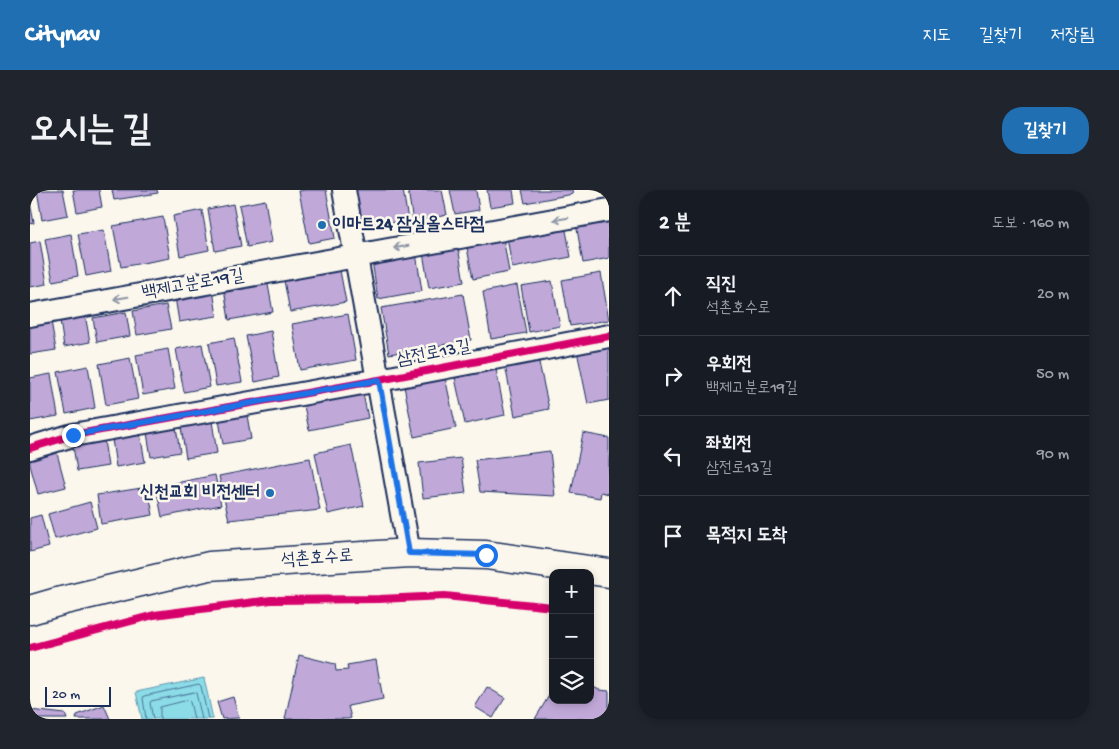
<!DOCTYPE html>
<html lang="ko">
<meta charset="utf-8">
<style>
body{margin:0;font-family:"Gochi Hand","Poor Story",sans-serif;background:#20242c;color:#f1f3f6}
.controls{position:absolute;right:15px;bottom:15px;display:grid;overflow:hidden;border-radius:10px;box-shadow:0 2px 8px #0003}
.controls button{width:45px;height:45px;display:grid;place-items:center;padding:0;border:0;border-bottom:1px solid #363941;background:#171b24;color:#f1f3f6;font:25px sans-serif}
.scale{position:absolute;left:15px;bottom:12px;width:66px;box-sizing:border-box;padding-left:5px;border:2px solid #1b2f5e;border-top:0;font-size:14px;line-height:18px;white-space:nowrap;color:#1b2f5e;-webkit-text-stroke:4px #fbf7ec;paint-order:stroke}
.stop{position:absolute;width:15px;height:15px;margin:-11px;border:4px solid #1a73e8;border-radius:50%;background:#fff}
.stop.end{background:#1a73e8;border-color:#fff;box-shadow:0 1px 5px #0008}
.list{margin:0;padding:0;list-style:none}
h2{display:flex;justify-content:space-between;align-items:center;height:65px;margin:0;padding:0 20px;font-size:21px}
h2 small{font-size:16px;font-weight:400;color:#9ea1a6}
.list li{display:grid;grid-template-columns:32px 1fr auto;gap:15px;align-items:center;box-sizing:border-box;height:80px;padding:0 20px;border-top:1px solid #363941}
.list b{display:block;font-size:19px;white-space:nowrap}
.list p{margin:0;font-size:16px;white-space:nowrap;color:#9ea1a6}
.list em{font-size:16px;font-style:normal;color:#9ea1a6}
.icon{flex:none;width:28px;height:28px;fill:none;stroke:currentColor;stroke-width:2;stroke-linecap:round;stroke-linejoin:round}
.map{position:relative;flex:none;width:579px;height:529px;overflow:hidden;border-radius:20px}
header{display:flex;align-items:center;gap:30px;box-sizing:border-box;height:70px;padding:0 25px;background:#1f6fb2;color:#fff}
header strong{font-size:24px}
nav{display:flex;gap:28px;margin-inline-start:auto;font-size:18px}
.intro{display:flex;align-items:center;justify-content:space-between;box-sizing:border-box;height:120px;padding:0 30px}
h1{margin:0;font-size:35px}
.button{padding:12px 22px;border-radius:20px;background:#1f6fb2;color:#fff;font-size:18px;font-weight:700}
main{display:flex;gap:30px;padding:0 30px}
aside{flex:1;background:#171b24;border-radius:20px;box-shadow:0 2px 8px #0003}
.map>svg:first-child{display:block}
</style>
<header>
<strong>Citynav</strong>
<nav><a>지도</a><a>길찾기</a><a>저장됨</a></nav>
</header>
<div class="intro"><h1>오시는 길</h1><a class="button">길찾기</a></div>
<main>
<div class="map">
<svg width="579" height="529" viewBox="0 0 579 529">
<rect width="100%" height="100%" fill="#fbf7ec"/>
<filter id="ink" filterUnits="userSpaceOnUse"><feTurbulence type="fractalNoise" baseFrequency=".02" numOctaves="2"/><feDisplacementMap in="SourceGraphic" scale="10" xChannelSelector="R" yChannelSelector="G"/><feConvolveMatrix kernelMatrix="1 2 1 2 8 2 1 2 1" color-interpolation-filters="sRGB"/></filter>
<g filter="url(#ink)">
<path fill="#8cdce8" stroke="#5f97b1" d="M 174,488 L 183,529 L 112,529 L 106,502 Z"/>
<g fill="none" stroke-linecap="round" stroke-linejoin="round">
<path stroke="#487495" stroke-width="1" d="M 116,529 L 113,508 L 114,506 L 169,494 L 171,496 L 178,529
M 123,529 L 120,513 L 121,511 L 164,502 L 166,503 L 172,529
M 130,529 L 130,517 L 158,510 L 160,512 L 164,529"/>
</g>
<path fill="#c0a9d8" stroke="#1b2f5e" d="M 7,0 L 33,0 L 38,25 L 12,30 Z
M 43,0 L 69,0 L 72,17 L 47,22 Z
M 82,0 L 127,0 L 128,3 L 84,10 Z
M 275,0 L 296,0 L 305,48 L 279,53 L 269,1 Z
M 326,0 L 373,0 L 378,30 L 332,38 Z
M 378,0 L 412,0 L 417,25 L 383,32 Z
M 420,0 L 446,0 L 449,20 L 425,24 Z
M 457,0 L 483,0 L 485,13 L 460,17 Z
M 492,0 L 542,0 L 543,4 L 495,13 Z
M 235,10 L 242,52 L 217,57 L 209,15 Z
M 0,12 L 4,33 L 0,34 Z
M 203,14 L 211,56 L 185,61 L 178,19 Z
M 172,20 L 179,60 L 150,66 L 143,26 Z
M 579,23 L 579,68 L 553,73 L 545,28 Z
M 133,27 L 140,68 L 91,77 L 83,36 Z
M 534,30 L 541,67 L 482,78 L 476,40 Z
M 74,40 L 81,81 L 56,86 L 48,44 Z
M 472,41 L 479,82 L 443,89 L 435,47 Z
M 41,44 L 48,86 L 23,91 L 15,49 Z
M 10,51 L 17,94 L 0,97 L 0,53 Z
M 427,51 L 434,92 L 399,98 L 392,57 Z
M 385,57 L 392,101 L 348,109 L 341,64 Z
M 308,70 L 316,112 L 260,122 L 252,80 Z
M 571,83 L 579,130 L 540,136 L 532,90 Z
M 236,84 L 243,122 L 199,130 L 193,92 Z
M 522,91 L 530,136 L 499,142 L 491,96 Z
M 182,94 L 187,126 L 149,132 L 144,101 Z
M 487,95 L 496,143 L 461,149 L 453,102 Z
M 433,104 L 441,150 L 359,164 L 351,118 Z
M 136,115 L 141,139 L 107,145 L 103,121 Z
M 54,119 L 60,152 L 34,157 L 29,124 Z
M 96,122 L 100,146 L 67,152 L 63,128 Z
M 318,124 L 326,170 L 270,180 L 262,134 Z
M 20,125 L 26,160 L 0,164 L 0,129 Z
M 241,141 L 249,187 L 225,192 L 216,146 Z
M 204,148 L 212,192 L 186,196 L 179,153 Z
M 172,154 L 180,197 L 154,202 L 146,159 Z
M 579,155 L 579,210 L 558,214 L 547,161 Z
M 138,159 L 145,199 L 113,205 L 106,165 Z
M 100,168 L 108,209 L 76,215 L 69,174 Z
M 508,168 L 519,219 L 485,226 L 475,175 Z
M 58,176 L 65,218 L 36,224 L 28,182 Z
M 466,179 L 475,225 L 435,234 L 425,188 Z
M 21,184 L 28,226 L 0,231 L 0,188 Z
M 415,187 L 426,238 L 384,247 L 374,196 Z
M 331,194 L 338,228 L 279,240 L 272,206 Z
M 216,219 L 221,249 L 193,254 L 188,224 Z
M 181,225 L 187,263 L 156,268 L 150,231 Z
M 145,232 L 150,262 L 121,267 L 116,237 Z
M 109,237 L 115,272 L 86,277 L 81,242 Z
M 553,243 L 579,248 L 579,304 L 571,302 L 570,308 L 541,303 Z
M 73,244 L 78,276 L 47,281 L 42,250 Z
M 321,255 L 334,316 L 298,324 L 285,263 Z
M 25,256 L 36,297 L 8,304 L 0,275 L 0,263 Z
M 520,261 L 525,306 L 450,302 L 445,270 Z
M 280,268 L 290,320 L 199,330 L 189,286 Z
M 431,268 L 436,303 L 393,308 L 389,273 Z
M 185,285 L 191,315 L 132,327 L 126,297 Z
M 118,297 L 123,325 L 71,334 L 67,305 Z
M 60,312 L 67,338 L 25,349 L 18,324 Z
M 11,325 L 19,357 L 0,362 L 0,328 Z
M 269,465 L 305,474 L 306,481 L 318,480 L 317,475 L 346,470 L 353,509 L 318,516 L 321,528 L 318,529 L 255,529 Z
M 560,495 L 569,500 L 579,501 L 579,529 L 505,529 L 523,499 L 523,510 L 560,510 Z
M 457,497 L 475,508 L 463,528 L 445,517 Z
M 203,507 L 209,528 L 192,529 L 187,512 Z
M 74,515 L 80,529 L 46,529 L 47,525 Z
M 0,520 L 35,524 L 37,529 L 0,529 Z"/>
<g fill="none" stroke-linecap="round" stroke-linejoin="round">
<g stroke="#1b2f5e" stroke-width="26">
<path id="street" d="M 314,0 L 379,363
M 0,125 L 579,20
M 0,258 L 43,245 L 349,190 L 579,146"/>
</g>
<g stroke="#1b2f5e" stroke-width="31">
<path id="secondary" d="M 0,420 L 31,411 L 179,376 L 379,363 L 456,365 L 579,383"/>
</g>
<use href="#street" stroke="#fbf7ec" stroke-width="22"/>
<use href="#secondary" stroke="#fbf7ec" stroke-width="28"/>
<g stroke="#fbf7ec" stroke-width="11">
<path id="cycleway" d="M 0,258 L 43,245 L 349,190 L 579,146
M 0,458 L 124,425 L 241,410 L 349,409 L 415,406 L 523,417"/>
</g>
<use href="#cycleway" stroke="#d6006c" stroke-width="8"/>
</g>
<defs><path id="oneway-shaft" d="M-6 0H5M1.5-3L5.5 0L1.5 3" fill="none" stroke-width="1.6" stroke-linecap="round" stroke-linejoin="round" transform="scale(1.25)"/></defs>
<g stroke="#8b93a5">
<use href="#oneway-shaft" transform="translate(531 29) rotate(170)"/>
<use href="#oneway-shaft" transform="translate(371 57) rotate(170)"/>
<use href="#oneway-shaft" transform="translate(91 108) rotate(170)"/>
</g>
</g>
<g fill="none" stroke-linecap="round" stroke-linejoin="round" filter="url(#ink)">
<path stroke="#1a73e8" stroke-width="6" d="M 43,245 L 349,190 L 379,363 L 456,365"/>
</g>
<g fill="#1f6fb2" stroke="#fbf7ec" stroke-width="2">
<circle cx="292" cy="35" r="5"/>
<circle cx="240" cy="303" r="5"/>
</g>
<g text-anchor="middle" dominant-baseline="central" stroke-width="5" stroke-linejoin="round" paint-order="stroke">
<g font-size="18" font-weight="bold" fill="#1b2f5e" stroke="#fbf7ec" text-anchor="start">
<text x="302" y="35">이마트24 잠실올스타점</text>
<text x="230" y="303" text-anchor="end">신천교회 비전센터</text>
</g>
<g font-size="18" fill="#1b2f5e" stroke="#fbf7ec">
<text transform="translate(163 95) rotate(-10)">백제고분로19길</text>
<text transform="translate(404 164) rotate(-11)">삼전로13길</text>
<text transform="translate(287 369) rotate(-4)">석촌호수로</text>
</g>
</g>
</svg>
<div class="controls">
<button>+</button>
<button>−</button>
<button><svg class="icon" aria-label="layers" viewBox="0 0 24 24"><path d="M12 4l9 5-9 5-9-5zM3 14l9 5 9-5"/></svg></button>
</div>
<div class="scale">20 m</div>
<div class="stop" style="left:456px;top:365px"></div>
<div class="stop end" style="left:43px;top:245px"></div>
</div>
<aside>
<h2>2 분<small>도보 · 160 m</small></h2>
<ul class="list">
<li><svg class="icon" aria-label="ahead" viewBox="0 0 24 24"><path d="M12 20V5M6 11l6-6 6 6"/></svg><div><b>직진</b><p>석촌호수로</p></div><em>20 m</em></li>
<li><svg class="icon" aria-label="right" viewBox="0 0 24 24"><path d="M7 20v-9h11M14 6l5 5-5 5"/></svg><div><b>우회전</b><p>백제고분로19길</p></div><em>50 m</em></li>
<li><svg class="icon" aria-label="left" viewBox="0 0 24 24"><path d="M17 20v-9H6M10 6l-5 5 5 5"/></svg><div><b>좌회전</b><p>삼전로13길</p></div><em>90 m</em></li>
<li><svg class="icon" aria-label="arrive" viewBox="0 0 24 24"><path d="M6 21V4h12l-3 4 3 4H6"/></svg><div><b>목적지 도착</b></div></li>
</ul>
</aside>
</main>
